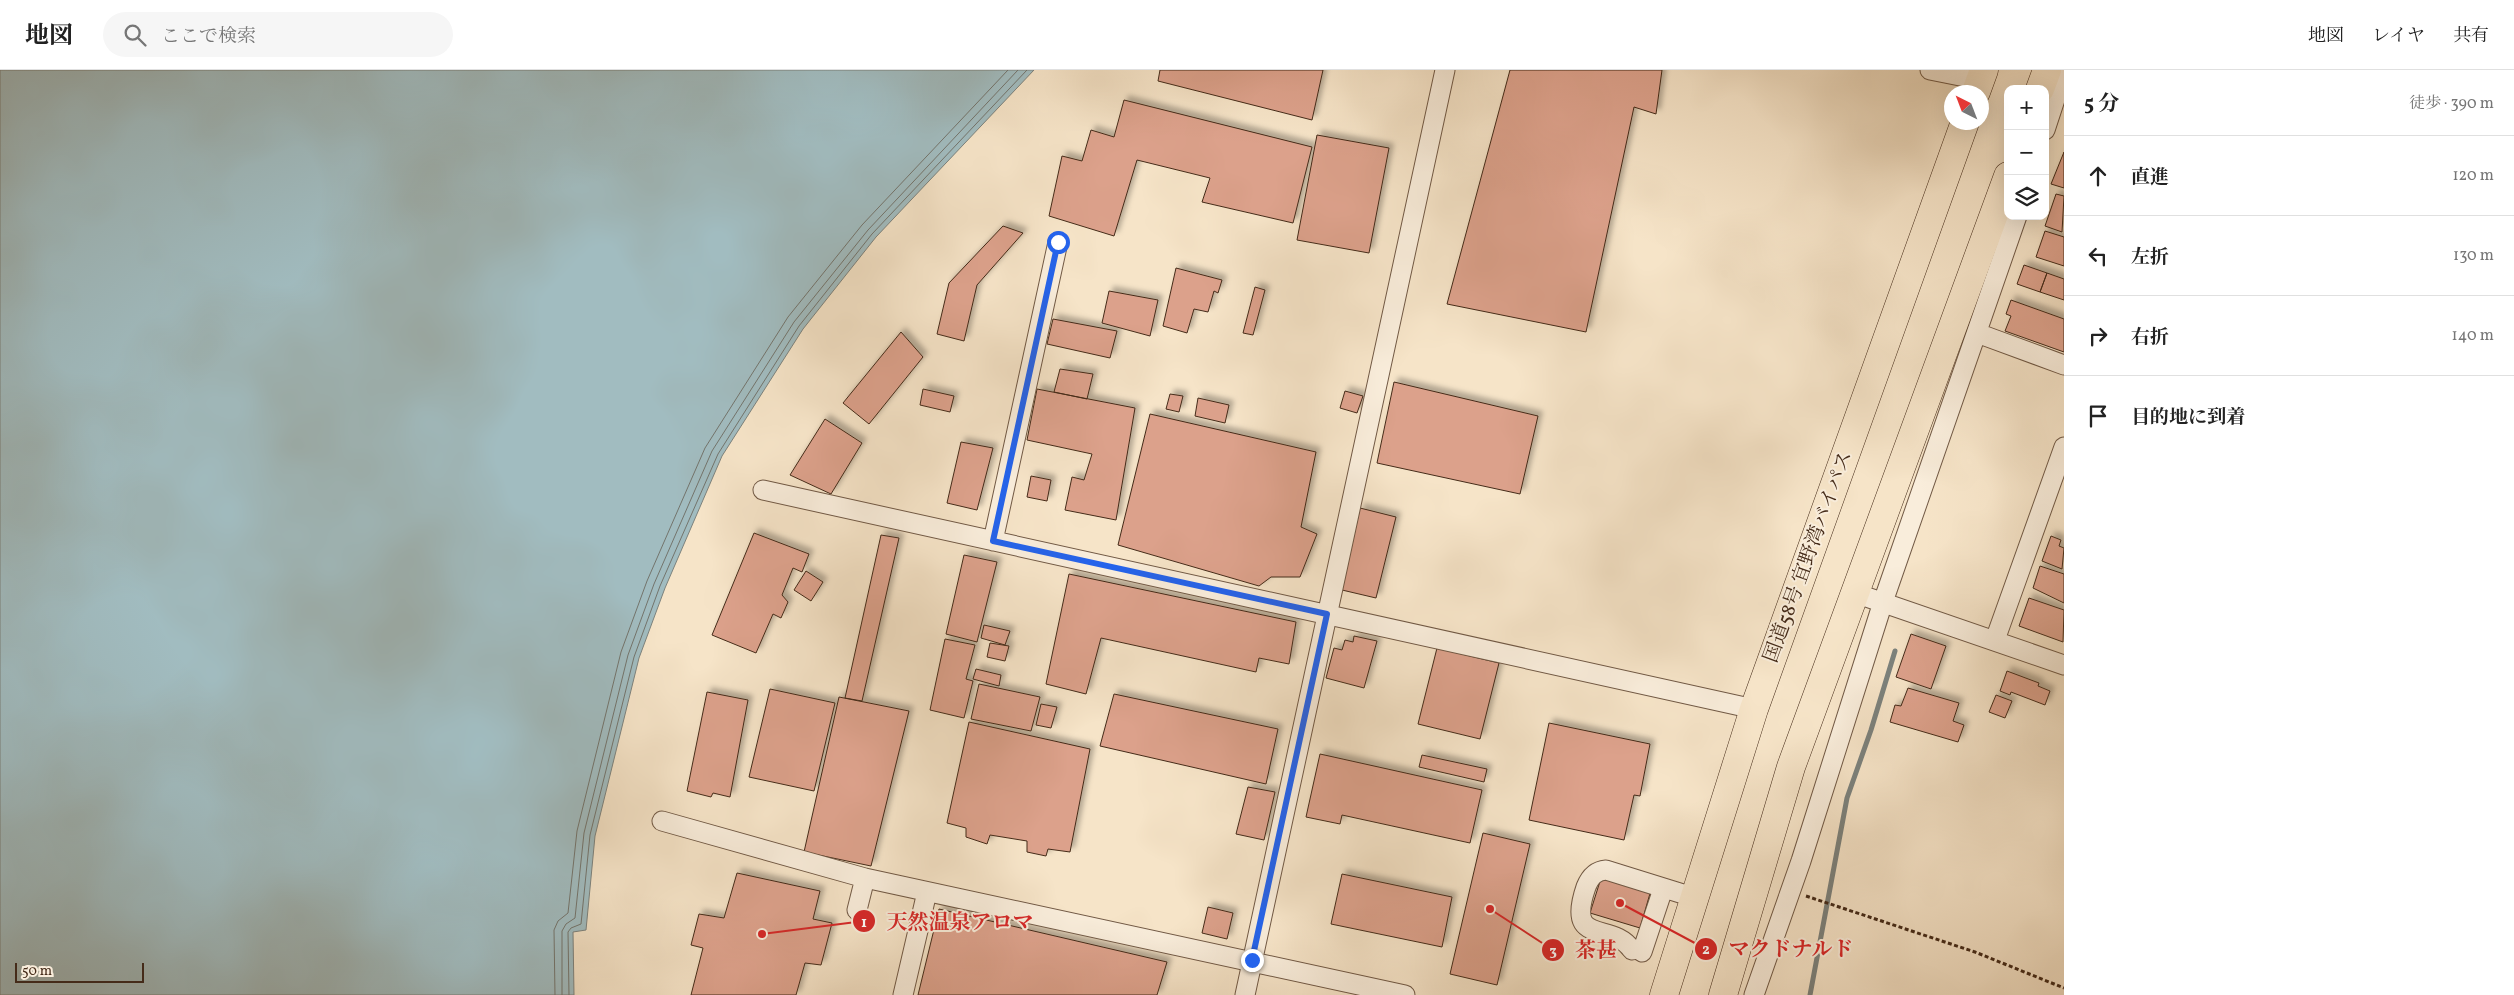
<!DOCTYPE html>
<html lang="ja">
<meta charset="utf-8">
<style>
body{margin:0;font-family:Vollkorn,"Noto Serif JP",serif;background:#f6f6f6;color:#222}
.controls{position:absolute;right:15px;top:15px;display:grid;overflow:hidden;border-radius:10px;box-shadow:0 5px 20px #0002}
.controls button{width:45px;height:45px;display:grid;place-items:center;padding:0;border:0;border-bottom:1px solid #e0e0e0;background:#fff;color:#222;font:25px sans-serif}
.compass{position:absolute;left:1944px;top:15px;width:45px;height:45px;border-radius:50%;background:#fff;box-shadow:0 5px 20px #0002;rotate:318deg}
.scale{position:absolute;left:15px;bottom:12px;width:129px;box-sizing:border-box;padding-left:5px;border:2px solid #452b19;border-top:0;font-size:14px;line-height:18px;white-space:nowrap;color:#452b19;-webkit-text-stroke:4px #f9eddb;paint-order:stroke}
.stop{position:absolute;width:15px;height:15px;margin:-11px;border:4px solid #2563eb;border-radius:50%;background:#fff}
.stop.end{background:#2563eb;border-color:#fff;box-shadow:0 1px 5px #0008}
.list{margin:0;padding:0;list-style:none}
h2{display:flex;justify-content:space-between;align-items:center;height:65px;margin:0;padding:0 20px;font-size:21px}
h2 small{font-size:16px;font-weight:400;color:#767676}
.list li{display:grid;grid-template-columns:32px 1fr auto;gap:15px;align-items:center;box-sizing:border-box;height:80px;padding:0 20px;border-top:1px solid #e0e0e0}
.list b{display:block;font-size:19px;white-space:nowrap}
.list em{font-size:16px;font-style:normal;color:#767676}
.icon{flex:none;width:28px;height:28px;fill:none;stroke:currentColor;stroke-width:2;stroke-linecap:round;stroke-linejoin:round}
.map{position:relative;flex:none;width:2064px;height:925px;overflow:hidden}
header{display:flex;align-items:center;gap:30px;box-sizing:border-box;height:70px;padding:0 25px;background:#fff;border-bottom:1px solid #e0e0e0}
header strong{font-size:24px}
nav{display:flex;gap:28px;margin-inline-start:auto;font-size:18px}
.search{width:350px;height:45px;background:#f6f6f6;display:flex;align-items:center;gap:12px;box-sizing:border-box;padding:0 18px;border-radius:28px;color:#767676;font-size:19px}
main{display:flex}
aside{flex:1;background:#fff}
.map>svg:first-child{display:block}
</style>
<header>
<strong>地図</strong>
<div class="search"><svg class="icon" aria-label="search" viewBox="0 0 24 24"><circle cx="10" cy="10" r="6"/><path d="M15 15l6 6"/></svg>ここで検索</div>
<nav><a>地図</a><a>レイヤ</a><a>共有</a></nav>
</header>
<main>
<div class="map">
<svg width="2064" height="925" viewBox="0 0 2064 925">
<defs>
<filter id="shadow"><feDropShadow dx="4.5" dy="-4.5" stdDeviation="2.5" flood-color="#0004"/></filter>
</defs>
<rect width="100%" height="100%" fill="#f6e4c8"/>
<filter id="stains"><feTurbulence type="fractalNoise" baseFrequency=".004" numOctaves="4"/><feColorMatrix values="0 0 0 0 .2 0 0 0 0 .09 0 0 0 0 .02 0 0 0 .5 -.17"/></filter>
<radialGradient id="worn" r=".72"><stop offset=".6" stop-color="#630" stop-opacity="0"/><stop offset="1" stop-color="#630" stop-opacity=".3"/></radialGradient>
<path fill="#a1bcc0" stroke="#7c827d" d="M 0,0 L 1034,0 L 876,167 L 803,259 L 722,386 L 665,518 L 639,588 L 595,766 L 586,860 L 573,862 L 574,925 L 0,925 Z"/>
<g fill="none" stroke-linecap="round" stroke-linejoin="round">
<path stroke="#73746c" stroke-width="1" d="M 555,925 L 554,860 L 558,851 L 568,843 L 577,761 L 621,582 L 647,511 L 705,378 L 788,247 L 862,155 L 1008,0
M 562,925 L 562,861 L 566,854 L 575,848 L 584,763 L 628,585 L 654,514 L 712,381 L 794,252 L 868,160 L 1018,0
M 569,925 L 568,862 L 571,858 L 581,854 L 590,765 L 634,587 L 660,516 L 718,384 L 799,256 L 872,164 L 1027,0"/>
<path stroke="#7c827d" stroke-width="5" d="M 1810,925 L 1847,728 L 1871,660 L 1895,581"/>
</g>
<path fill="#dca18b" stroke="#452b19" filter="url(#shadow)" d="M 1160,0 L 1323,0 L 1312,50 L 1158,11 Z
M 1510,0 L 1662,0 L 1656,44 L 1634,37 L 1586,262 L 1447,234 Z
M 1124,30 L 1312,77 L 1293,153 L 1202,132 L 1210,108 L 1137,90 L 1114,166 L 1049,146 L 1062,86 L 1082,91 L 1091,60 L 1114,67 Z
M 1317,65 L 1389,78 L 1369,183 L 1297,170 Z
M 2064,82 L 2064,118 L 2051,114 Z
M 2056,124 L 2064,126 L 2062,162 L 2045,156 Z
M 1003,156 L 1023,163 L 977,215 L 964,271 L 937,264 L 949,213 Z
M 2045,161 L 2064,167 L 2064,196 L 2036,187 Z
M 2024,195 L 2047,203 L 2040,222 L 2017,214 Z
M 1176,198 L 1222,210 L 1218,223 L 1214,221 L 1208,242 L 1194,239 L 1187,263 L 1163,256 Z
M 2047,203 L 2064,209 L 2064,230 L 2040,222 Z
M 1255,217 L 1265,220 L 1253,265 L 1243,263 Z
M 1109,221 L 1158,230 L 1150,266 L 1102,253 Z
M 2011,230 L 2064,249 L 2064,282 L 2005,261 L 2011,246 L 2006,244 Z
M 1053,249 L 1117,261 L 1110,288 L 1047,274 Z
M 901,262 L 923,287 L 869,354 L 843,333 Z
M 1060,299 L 1093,304 L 1087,329 L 1054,322 Z
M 1394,312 L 1538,346 L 1520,424 L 1377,393 Z
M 923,319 L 954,326 L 950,342 L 920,335 Z
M 1037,319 L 1135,338 L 1116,450 L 1065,440 L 1072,407 L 1084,410 L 1092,384 L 1027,370 Z
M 1345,321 L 1363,326 L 1357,343 L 1340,338 Z
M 1170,324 L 1183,326 L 1179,342 L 1166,339 Z
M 1198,328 L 1229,335 L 1225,353 L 1195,346 Z
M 1150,344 L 1316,382 L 1301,457 L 1317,464 L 1300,507 L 1271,507 L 1259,516 L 1118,475 Z
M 825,349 L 862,373 L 831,424 L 790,405 Z
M 961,372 L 993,378 L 977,440 L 947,433 Z
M 1031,406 L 1051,410 L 1047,431 L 1027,427 Z
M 1360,438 L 1396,447 L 1376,528 L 1342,520 Z
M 754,463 L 809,484 L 802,502 L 793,498 L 782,525 L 788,532 L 781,548 L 773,544 L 756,583 L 712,565 Z
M 881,465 L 899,468 L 862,631 L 845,628 Z
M 2051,466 L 2061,470 L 2059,476 L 2064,478 L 2062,499 L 2042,491 Z
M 964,485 L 997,492 L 977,572 L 946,564 Z
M 2040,496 L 2064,504 L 2064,533 L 2033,518 Z
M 806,501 L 823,512 L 811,531 L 794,520 Z
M 1069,504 L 1296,552 L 1289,594 L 1259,588 L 1256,602 L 1101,568 L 1086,624 L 1046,614 Z
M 2029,528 L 2064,540 L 2063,572 L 2019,556 Z
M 984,555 L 1010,561 L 1005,575 L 981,568 Z
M 1911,564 L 1946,576 L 1931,619 L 1896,607 Z
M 1354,566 L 1377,571 L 1364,618 L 1326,608 L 1334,578 L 1342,580 L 1345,570 L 1353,572 Z
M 945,569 L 975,575 L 966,609 L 973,611 L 964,648 L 930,640 Z
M 990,573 L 1009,576 L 1005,591 L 987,587 Z
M 1437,578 L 1499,593 L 1480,669 L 1418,654 Z
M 976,599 L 1001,605 L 999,616 L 973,609 Z
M 2007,601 L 2039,613 L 2038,616 L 2050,621 L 2045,635 L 2011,622 L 2010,625 L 2000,621 Z
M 979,614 L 1040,627 L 1031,661 L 971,649 Z
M 1908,618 L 1959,633 L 1953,651 L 1964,655 L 1958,672 L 1890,652 L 1895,635 L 1901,636 Z
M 770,619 L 835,633 L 814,721 L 749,707 Z
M 707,622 L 748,630 L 730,727 L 713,723 L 711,727 L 687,721 Z
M 1114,624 L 1278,659 L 1266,714 L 1100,676 Z
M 1996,625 L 2012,631 L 2005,648 L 1989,642 Z
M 839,627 L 909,641 L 871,796 L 804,782 Z
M 1041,634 L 1057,637 L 1051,658 L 1036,655 Z
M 969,652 L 1090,679 L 1070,782 L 1048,779 L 1046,786 L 1027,782 L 1027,771 L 990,765 L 987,774 L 966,767 L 966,758 L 947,753 Z
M 1549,653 L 1650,674 L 1640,726 L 1634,725 L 1624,770 L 1529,750 Z
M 1320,684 L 1482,720 L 1470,773 L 1342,745 L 1340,754 L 1306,747 Z
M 1422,685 L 1487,699 L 1484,712 L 1419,697 Z
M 1248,717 L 1275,722 L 1264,770 L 1236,764 Z
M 1483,763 L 1530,774 L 1497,915 L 1450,904 Z
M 737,803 L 820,821 L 813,849 L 832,853 L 821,895 L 805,893 L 796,925 L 691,925 L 703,878 L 691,875 L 699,844 L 724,848 Z
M 1342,804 L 1452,827 L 1442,877 L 1331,854 Z
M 1602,805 L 1651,820 L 1640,858 L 1590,843 Z
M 1208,837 L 1233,843 L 1227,869 L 1202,863 Z
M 939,839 L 1167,892 L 1157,925 L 918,925 Z"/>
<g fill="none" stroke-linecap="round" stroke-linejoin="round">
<g stroke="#715945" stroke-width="21">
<path id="minor" d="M 1930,0 L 1980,10
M 2045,60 L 2064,2
M 1977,263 L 2064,295
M 763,420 L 1754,639
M 993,471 L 1058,172
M 1855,523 L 2064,595
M 1995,570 L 2064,377
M 662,751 L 865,808 L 1405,925
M 857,840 L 865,808
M 1632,880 C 1612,850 1565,878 1586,817 C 1590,807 1595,801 1606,800 L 1696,828
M 1642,882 L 1663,819
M 903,925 L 927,822
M 1245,925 L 1445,0
M 1754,925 L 1801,791 L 1883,532 L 2017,146"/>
</g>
<g stroke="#452b19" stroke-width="29">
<path id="highway" d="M 2040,19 L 2047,0
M 1976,22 L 1984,0
M 1664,925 L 1754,639 L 1965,52
M 1723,925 L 1791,697 L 2008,106"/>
</g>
<path stroke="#452b19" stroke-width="3" stroke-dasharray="4 2.5" stroke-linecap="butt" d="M 1806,826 L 1975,882 L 2064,918"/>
<use href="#minor" stroke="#f9eddb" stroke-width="19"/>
<use href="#highway" stroke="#f6e4c8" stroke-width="28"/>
</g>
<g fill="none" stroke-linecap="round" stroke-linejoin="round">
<path stroke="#2563eb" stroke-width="6" d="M 1058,172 L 993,471 L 1327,544 L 1252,890"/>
</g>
<g text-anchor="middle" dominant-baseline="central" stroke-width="4" stroke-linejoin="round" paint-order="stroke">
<g font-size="20" fill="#452b19" stroke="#f9eddb">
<text transform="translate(1809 487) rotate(-70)">国道58号 宜野湾バイパス</text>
</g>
</g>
<path fill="none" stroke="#d62828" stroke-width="2" d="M762 864L864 851M1620 833L1706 879M1490 839L1553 880"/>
<g fill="#d62828" stroke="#f9eddb" stroke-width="2">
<circle cx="762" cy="864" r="5"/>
<circle cx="1620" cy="833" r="5"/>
<circle cx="1490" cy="839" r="5"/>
<circle cx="864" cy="851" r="12"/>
<circle cx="1706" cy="879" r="12"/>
<circle cx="1553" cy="880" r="12"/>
</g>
<g font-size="15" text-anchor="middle" font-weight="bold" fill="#fff">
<text x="864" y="857">1</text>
<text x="1706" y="884">2</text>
<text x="1553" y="885">3</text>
</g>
<g font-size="21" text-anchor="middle" font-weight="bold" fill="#d62828" stroke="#f9eddb" stroke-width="4" stroke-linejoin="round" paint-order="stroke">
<text x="960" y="859">天然温泉アロマ</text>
<text x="1791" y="886">マクドナルド</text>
<text x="1596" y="887">茶甚</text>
</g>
<rect width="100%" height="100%" filter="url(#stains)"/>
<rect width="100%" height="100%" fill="url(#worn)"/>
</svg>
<div class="controls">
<button>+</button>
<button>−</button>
<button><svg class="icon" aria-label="layers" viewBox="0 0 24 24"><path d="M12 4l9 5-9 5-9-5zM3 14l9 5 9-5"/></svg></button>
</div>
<svg class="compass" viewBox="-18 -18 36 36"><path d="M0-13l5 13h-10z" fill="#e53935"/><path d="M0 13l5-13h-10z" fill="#767676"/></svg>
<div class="scale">50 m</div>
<div class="stop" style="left:1058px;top:172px"></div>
<div class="stop end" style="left:1252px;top:890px"></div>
</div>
<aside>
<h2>5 分<small>徒歩 · 390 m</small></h2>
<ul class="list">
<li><svg class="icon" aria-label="ahead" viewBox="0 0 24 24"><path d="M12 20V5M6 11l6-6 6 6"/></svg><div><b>直進</b></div><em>120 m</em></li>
<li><svg class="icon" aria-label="left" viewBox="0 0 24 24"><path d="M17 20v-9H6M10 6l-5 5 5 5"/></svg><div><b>左折</b></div><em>130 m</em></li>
<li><svg class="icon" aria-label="right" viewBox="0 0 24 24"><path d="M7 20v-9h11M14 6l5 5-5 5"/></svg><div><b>右折</b></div><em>140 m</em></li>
<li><svg class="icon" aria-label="arrive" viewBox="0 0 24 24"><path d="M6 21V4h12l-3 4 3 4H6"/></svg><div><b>目的地に到着</b></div></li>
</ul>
</aside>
</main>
